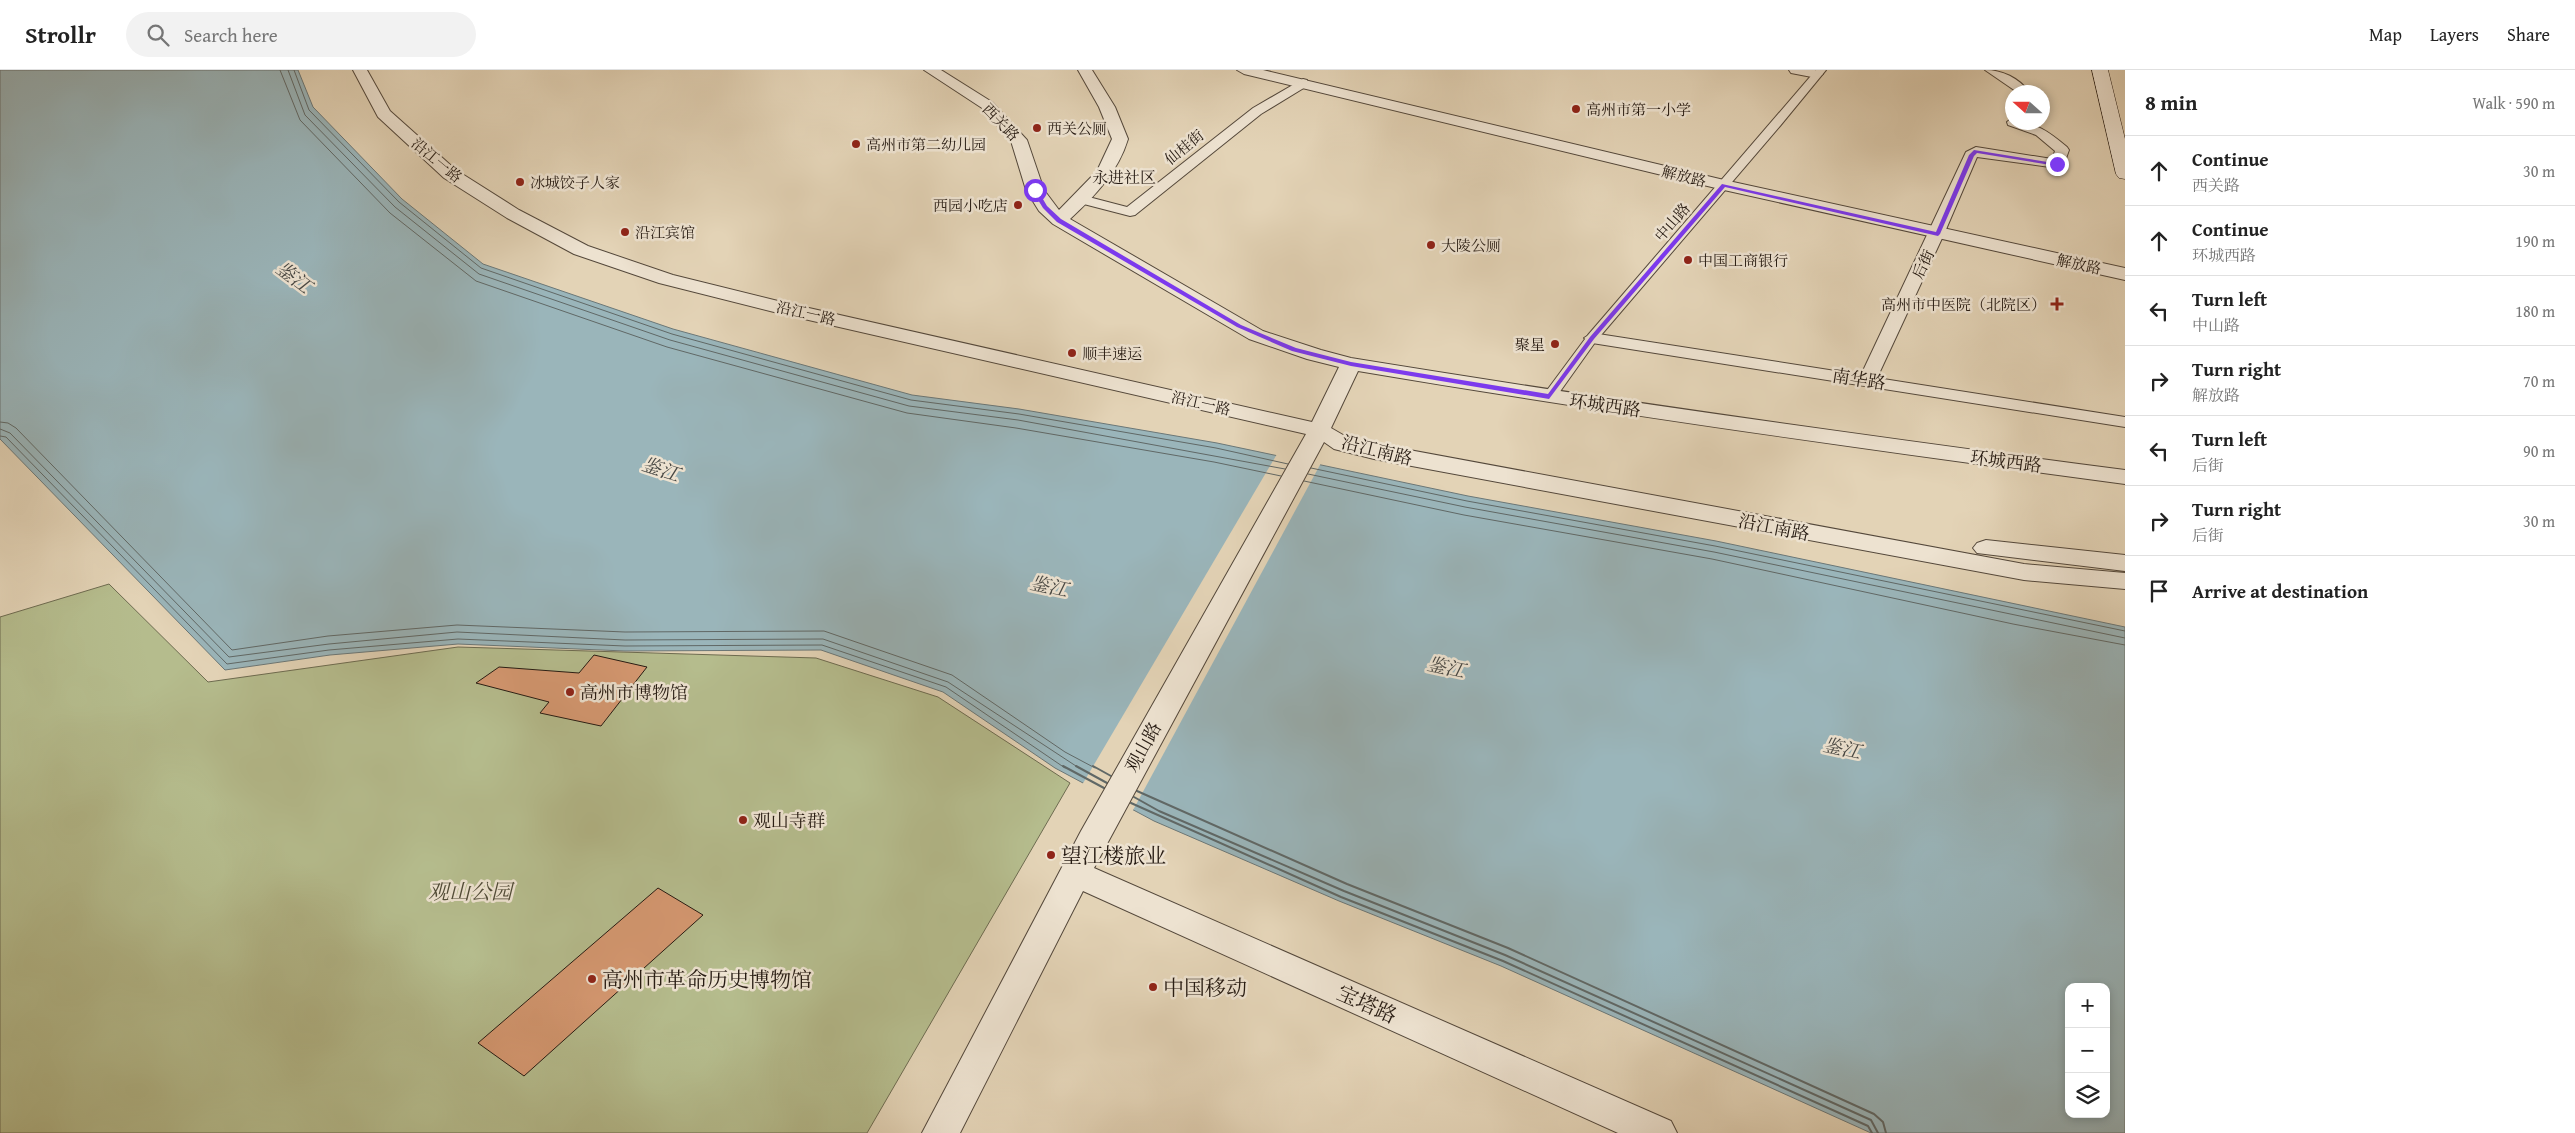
<!DOCTYPE html>
<meta charset="utf-8">
<style>
body{margin:0;font-family:"Gentium Book Plus","Noto Serif SC",serif;background:#f2f2f2;color:#222}
.controls{position:absolute;right:15px;bottom:15px;display:grid;overflow:hidden;border-radius:10px;box-shadow:0 2px 8px #0003}
.controls button{width:45px;height:45px;display:grid;place-items:center;padding:0;border:0;border-bottom:1px solid #e0e0e0;background:#fff;color:#222;font:25px sans-serif}
.compass{position:absolute;left:2005px;top:15px;width:45px;height:45px;border-radius:50%;background:#fff;box-shadow:0 2px 8px #0003;rotate:291deg}
.stop{position:absolute;width:15px;height:15px;margin:-11px;border:4px solid #7c3aed;border-radius:50%;background:#fff}
.stop.end{background:#7c3aed;border-color:#fff;box-shadow:0 1px 5px #0008}
.list{margin:0;padding:0;list-style:none}
h2{display:flex;justify-content:space-between;align-items:center;height:65px;margin:0;padding:0 20px;font-size:21px}
h2 small{font-size:16px;font-weight:400;color:#767676}
.list li{display:grid;grid-template-columns:32px 1fr auto;gap:15px;align-items:center;box-sizing:border-box;height:70px;padding:0 20px;border-top:1px solid #e0e0e0}
.list b{display:block;font-size:19px;white-space:nowrap}
.list p{margin:0;font-size:16px;white-space:nowrap;color:#767676}
.list em{font-size:16px;font-style:normal;color:#767676}
.icon{flex:none;width:28px;height:28px;fill:none;stroke:currentColor;stroke-width:2;stroke-linecap:round;stroke-linejoin:round}
.map{position:relative;flex:none;width:2125px;height:1063px;overflow:hidden}
header{display:flex;align-items:center;gap:30px;box-sizing:border-box;height:70px;padding:0 25px;background:#fff;border-bottom:1px solid #e0e0e0}
header strong{font-size:24px}
nav{display:flex;gap:28px;margin-inline-start:auto;font-size:18px}
.search{width:350px;height:45px;background:#f2f2f2;display:flex;align-items:center;gap:12px;box-sizing:border-box;padding:0 18px;border-radius:28px;color:#767676;font-size:19px}
main{display:flex}
aside{flex:1;background:#fff}
.map>svg:first-child{display:block}
</style>
<header>
<strong>Strollr</strong>
<div class="search"><svg class="icon" aria-label="search" viewBox="0 0 24 24"><circle cx="10" cy="10" r="6"/><path d="M15 15l6 6"/></svg>Search here</div>
<nav><a>Map</a><a>Layers</a><a>Share</a></nav>
</header>
<main>
<div class="map">
<svg width="2125" height="1063" viewBox="0 0 2125 1063">
<rect width="100%" height="100%" fill="#e3d3b6"/>
<filter id="stains"><feTurbulence type="fractalNoise" baseFrequency=".004" numOctaves="4"/><feColorMatrix values="0 0 0 0 .2 0 0 0 0 .09 0 0 0 0 .02 0 0 0 .5 -.17"/></filter>
<radialGradient id="worn" r=".72"><stop offset=".6" stop-color="#630" stop-opacity="0"/><stop offset="1" stop-color="#630" stop-opacity=".3"/></radialGradient>
<path fill="#b5bc8d" stroke="#6d6b50" d="M 109,514 L 208,612 L 458,577 L 816,588 L 938,627 L 1070,713 L 867,1063 L 0,1063 L 0,547 Z"/>
<path fill="#9ab5ba" stroke="#6b7777" fill-rule="evenodd" d="M 0,0 L 298,0 L 313,37 L 402,129 L 483,194 L 673,259 L 912,325 L 1019,339 L 1217,373 L 1468,426 L 1716,471 L 2125,557 L 2125,1063 L 1871,1063 L 1501,896 L 1339,831 L 1154,751 L 1055,698 L 943,622 L 821,580 L 625,581 L 458,574 L 330,585 L 225,600 L 0,369 ZM 2069,917 L 2106,917 L 2106,1044 L 2069,1044 Z"/>
<path fill="#e3d3b6" d="M 1277,384 L 1321,393 L 1132,742 L 1082,715 Z"/>
<g fill="none" stroke-linecap="round" stroke-linejoin="round">
<path stroke="#606866" stroke-width="1" d="M 280,0 L 300,50 L 390,143 L 476,211 L 667,277 L 907,343 L 1016,358 L 1214,392 L 1281,406
M 288,0 L 305,45 L 395,137 L 479,204 L 670,270 L 909,336 L 1018,350 L 1285,399
M 294,0 L 309,40 L 399,132 L 481,198 L 672,264 L 911,330 L 1019,344 L 1216,378 L 1288,394
M 0,352 L 8,353 L 16,358 L 232,580 L 328,566 L 457,555 L 625,562 L 824,561 L 952,605 L 1065,682 L 1095,698
M 0,359 L 10,363 L 229,587 L 329,574 L 457,562 L 625,570 L 823,569 L 948,612 L 1079,698
M 0,366 L 6,367 L 227,594 L 329,580 L 458,569 L 625,576 L 822,575 L 946,617 L 1065,698
M 1311,398 L 1467,431 L 1715,476 L 2125,561
M 1308,404 L 1465,437 L 1714,482 L 2125,568
M 1304,411 L 1464,445 L 1712,489 L 2013,554 L 2125,575"/>
<path stroke="#606866" stroke-width="2" d="M 1063,696 L 1104,718
M 1076,696 L 1107,713
M 1093,696 L 1111,706
M 1137,721 L 1347,814 L 1508,878 L 1874,1044 L 1883,1052 L 1886,1063
M 1134,727 L 1159,741 L 1344,821 L 1505,885 L 1871,1050 L 1878,1063
M 1131,733 L 1341,827 L 1503,891 L 1868,1056 L 1872,1063"/>
</g>
<path fill="#d59871" stroke="#251a12" d="M 594,585 L 647,597 L 601,656 L 540,643 L 549,632 L 476,613 L 499,597 L 579,603 Z
M 658,818 L 703,845 L 524,1006 L 478,973 Z"/>
<g fill="none" stroke-linecap="round" stroke-linejoin="round">
<g stroke="#54483b" stroke-width="2">
<path id="pedestrian" d="M 1816,0 L 1826,0 L 1780,56 L 1596,271 L 1554,330 L 1544,330 L 1542,327 L 1588,265 Z"/>
</g>
<g stroke="#54483b" stroke-width="2">
<path id="minor" d="M 1789,0 L 1815,0 L 1823,4 L 1817,8 L 1791,3 Z
M 1985,0 C 2002,0 2019,8 2029,22 L 2017,22 Z
M 1303,9 L 1307,10 L 1307,16 L 1261,44 L 1135,145 L 1130,146 L 1076,132 L 1074,129 L 1081,125 L 1127,137 L 1253,38 Z
M 2012,48 L 2012,52 C 2036,52 2049,62 2067,77 L 2069,80 L 2064,94 L 2057,98 L 1977,87 L 1944,164 L 1877,308 L 2125,347 L 2125,357 L 1592,273 L 1584,268 L 1592,263 L 1861,305 L 1966,82 L 1976,77 L 2052,89 L 2055,81 L 2036,65 L 2008,55 L 2007,52 Z"/>
</g>
<g stroke="#54483b" stroke-width="2">
<path id="tertiary" d="M 353,0 L 367,0 L 390,41 L 456,100 L 519,140 L 588,176 L 673,205 L 778,231 L 1312,352 L 1339,297 L 1307,289 L 1249,269 L 1053,154 L 1039,141 L 1026,120 L 1011,71 L 982,38 L 924,0 L 941,0 L 992,32 L 1027,70 L 1044,120 L 1059,140 L 1097,101 L 1112,69 L 1099,37 L 1078,0 L 1092,0 L 1115,37 L 1128,69 C 1118,102 1095,126 1070,149 L 1263,261 L 1321,280 L 1351,288 C 1608,330 1866,366 2125,400 L 2125,414 C 1869,380 1613,344 1358,301 L 1331,358 L 1350,369 L 2024,494 L 2125,503 L 2125,519 L 2024,510 L 1374,389 L 1334,379 L 1324,372 L 1094,798 L 1671,1051 L 1677,1063 L 1618,1063 L 1083,821 L 960,1063 L 922,1063 L 1081,761 L 1306,364 L 778,243 L 659,213 L 574,184 L 507,148 L 444,108 L 378,47 Z
M 1237,0 L 1263,0 L 1724,110 L 2125,198 L 2125,210 L 1724,120 L 1244,4 Z
M 1986,470 L 2125,485 L 2125,501 L 1977,483 L 1973,478 L 1977,473 Z"/>
</g>
<g stroke="#251a12" stroke-width="1">
<path id="secondary" d="M 2092,0 L 2108,0 L 2125,69 L 2125,109 L 2119,108 L 2116,104 Z"/>
</g>
<use href="#pedestrian" fill="#ede2d0" fill-rule="evenodd"/>
<use href="#minor" fill="#ede2d0" fill-rule="evenodd"/>
<use href="#tertiary" fill="#ede2d0" fill-rule="evenodd"/>
<use href="#secondary" fill="#ede2d0" fill-rule="evenodd"/>
</g>
<path fill="#7c3aed" d="M 1974,80 L 2060,94 L 2057,96 L 1977,83 L 1974,86 L 1940,164 L 1938,166 L 1725,117 L 1594,269 L 1549,329 L 1351,296 L 1292,281 L 1237,257 L 1057,152 L 1043,138 L 1032,120 L 1037,119 L 1047,136 L 1061,149 L 1241,255 L 1296,278 L 1351,292 L 1548,324 L 1590,267 L 1722,114 L 1936,162 L 1969,85 Z"/>
<g fill="#8f2418" stroke="#ede2d0" stroke-width="2">
<circle cx="1576" cy="39" r="5"/>
<circle cx="1037" cy="58" r="5"/>
<circle cx="856" cy="74" r="5"/>
<circle cx="520" cy="112" r="5"/>
<circle cx="1018" cy="135" r="5"/>
<circle cx="625" cy="162" r="5"/>
<circle cx="1431" cy="175" r="5"/>
<circle cx="1688" cy="190" r="5"/>
<path d="M2054.5 226.5h5v5h5v5h-5v5h-5v-5h-5v-5h5z"/>
<circle cx="1555" cy="274" r="5"/>
<circle cx="1072" cy="283" r="5"/>
<circle cx="570" cy="622" r="5"/>
<circle cx="743" cy="750" r="5"/>
<circle cx="1051" cy="785" r="5"/>
<circle cx="592" cy="909" r="5"/>
<circle cx="1153" cy="917" r="5"/>
</g>
<g text-anchor="middle" dominant-baseline="central" stroke-width="5" stroke-linejoin="round" paint-order="stroke">
<g font-size="15" fill="#251a12" stroke="#ede2d0" text-anchor="start">
<text x="1586" y="39">高州市第一小学</text>
<text x="1047" y="58">西关公厕</text>
<text x="866" y="74">高州市第二幼儿园</text>
<text x="530" y="112">冰城饺子人家</text>
<text x="1008" y="135" text-anchor="end">西园小吃店</text>
<text x="635" y="162">沿江宾馆</text>
<text x="1441" y="175">大陵公厕</text>
<text x="1698" y="190">中国工商银行</text>
<text x="2046" y="234" text-anchor="end">高州市中医院（北院区）</text>
<text x="1545" y="274" text-anchor="end">聚星</text>
<text x="1082" y="283">顺丰速运</text>
</g>
<g font-size="15" fill="#251a12" stroke="#ede2d0">
<text transform="translate(1001 52) rotate(46)">西关路</text>
<text transform="translate(1184 77) rotate(-39)">仙桂街</text>
<text transform="translate(437 90) rotate(40)">沿江一路</text>
<text transform="translate(1684 106) rotate(14)">解放路</text>
<text transform="translate(1672 152) rotate(-49)">中山路</text>
<text transform="translate(1923 194) rotate(-64)">后街</text>
<text transform="translate(2079 194) rotate(12)">解放路</text>
<text transform="translate(806 243) rotate(13)">沿江一路</text>
<text transform="translate(1201 333) rotate(13)">沿江一路</text>
</g>
<g font-size="16" fill="#251a12" stroke="#ede2d0">
<text x="1124" y="107">永进社区</text>
</g>
<g font-size="18" fill="#251a12" stroke="#ede2d0">
<text transform="translate(1859 309) rotate(9)">南华路</text>
<text transform="translate(1605 335) rotate(8)">环城西路</text>
<text transform="translate(1377 380) rotate(14)">沿江南路</text>
<text transform="translate(2006 391) rotate(7)">环城西路</text>
<text transform="translate(1774 457) rotate(11)">沿江南路</text>
<text transform="translate(1143 677) rotate(-61)">观山路</text>
</g>
<g font-size="18" fill="#251a12" stroke="#ede2d0" text-anchor="start">
<text x="580" y="622">高州市博物馆</text>
<text x="753" y="750">观山寺群</text>
</g>
<g font-size="19" font-style="italic" fill="#484844" stroke="#ede2d0">
<text transform="translate(294 207) rotate(37)">鉴江</text>
<text transform="translate(661 399) rotate(18)">鉴江</text>
<text transform="translate(1049 516) rotate(12)">鉴江</text>
<text transform="translate(1446 597) rotate(12)">鉴江</text>
<text transform="translate(1842 678) rotate(12)">鉴江</text>
</g>
<g font-size="21" fill="#251a12" stroke="#ede2d0" text-anchor="start">
<text x="1061" y="785">望江楼旅业</text>
<text x="602" y="909">高州市革命历史博物馆</text>
<text x="1163" y="917">中国移动</text>
</g>
<g font-size="21" font-style="italic" fill="#504b37" stroke="#ede2d0">
<text x="470" y="821">观山公园</text>
</g>
<g font-size="21" fill="#251a12" stroke="#ede2d0">
<text transform="translate(1367 934) rotate(24)">宝塔路</text>
</g>
</g>
<rect width="100%" height="100%" filter="url(#stains)"/>
<rect width="100%" height="100%" fill="url(#worn)"/>
</svg>
<div class="controls">
<button>+</button>
<button>−</button>
<button><svg class="icon" aria-label="layers" viewBox="0 0 24 24"><path d="M12 4l9 5-9 5-9-5zM3 14l9 5 9-5"/></svg></button>
</div>
<svg class="compass" viewBox="-18 -18 36 36"><path d="M0-13l5 13h-10z" fill="#e53935"/><path d="M0 13l5-13h-10z" fill="#767676"/></svg>
<div class="stop" style="left:1035px;top:120px"></div>
<div class="stop end" style="left:2057px;top:94px"></div>
</div>
<aside>
<h2>8 min<small>Walk · 590 m</small></h2>
<ul class="list">
<li><svg class="icon" aria-label="ahead" viewBox="0 0 24 24"><path d="M12 20V5M6 11l6-6 6 6"/></svg><div><b>Continue</b><p>西关路</p></div><em>30 m</em></li>
<li><svg class="icon" aria-label="ahead" viewBox="0 0 24 24"><path d="M12 20V5M6 11l6-6 6 6"/></svg><div><b>Continue</b><p>环城西路</p></div><em>190 m</em></li>
<li><svg class="icon" aria-label="left" viewBox="0 0 24 24"><path d="M17 20v-9H6M10 6l-5 5 5 5"/></svg><div><b>Turn left</b><p>中山路</p></div><em>180 m</em></li>
<li><svg class="icon" aria-label="right" viewBox="0 0 24 24"><path d="M7 20v-9h11M14 6l5 5-5 5"/></svg><div><b>Turn right</b><p>解放路</p></div><em>70 m</em></li>
<li><svg class="icon" aria-label="left" viewBox="0 0 24 24"><path d="M17 20v-9H6M10 6l-5 5 5 5"/></svg><div><b>Turn left</b><p>后街</p></div><em>90 m</em></li>
<li><svg class="icon" aria-label="right" viewBox="0 0 24 24"><path d="M7 20v-9h11M14 6l5 5-5 5"/></svg><div><b>Turn right</b><p>后街</p></div><em>30 m</em></li>
<li><svg class="icon" aria-label="arrive" viewBox="0 0 24 24"><path d="M6 21V4h12l-3 4 3 4H6"/></svg><div><b>Arrive at destination</b></div></li>
</ul>
</aside>
</main>
